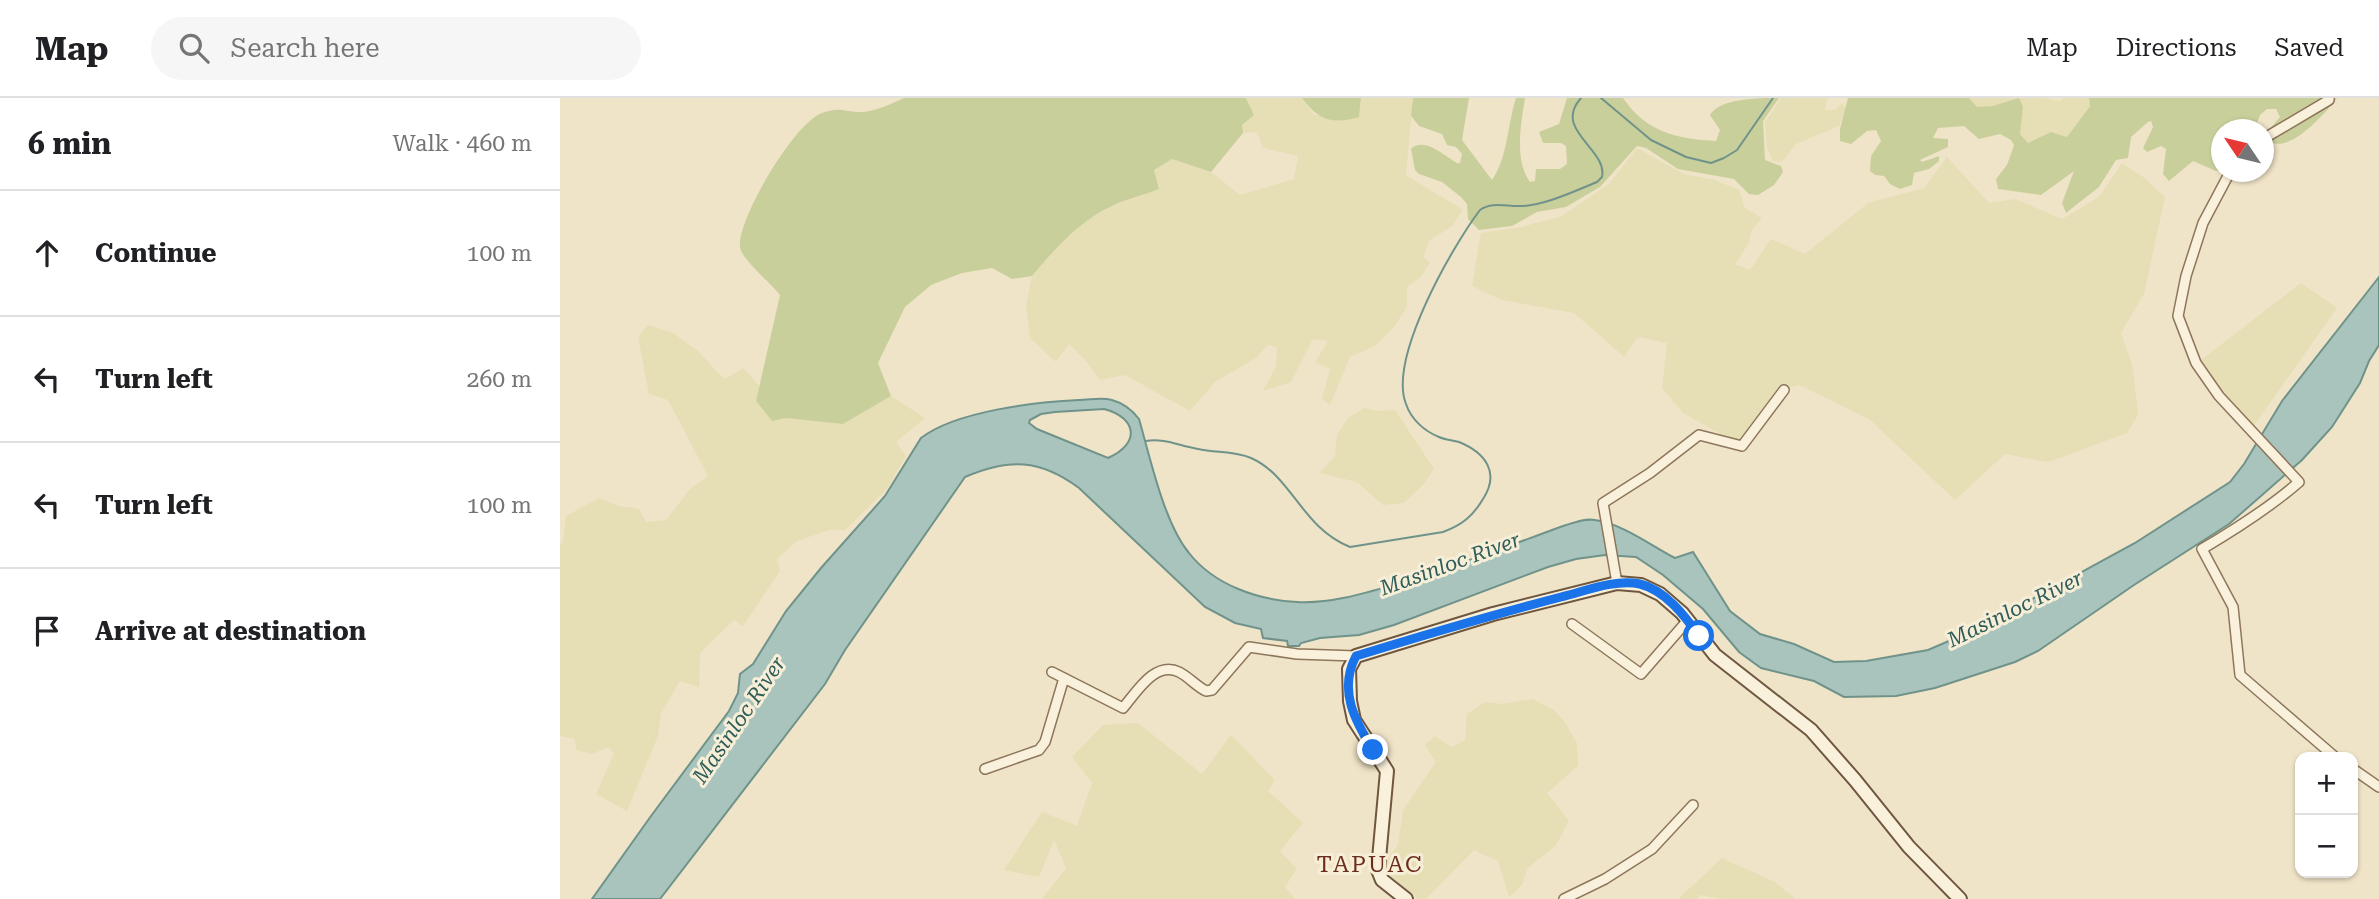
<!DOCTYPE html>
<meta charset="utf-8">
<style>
body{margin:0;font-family:"Roboto Serif",serif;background:#f6f6f6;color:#202124}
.controls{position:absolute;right:21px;bottom:21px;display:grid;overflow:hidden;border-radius:14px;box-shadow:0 2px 5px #0004}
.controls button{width:63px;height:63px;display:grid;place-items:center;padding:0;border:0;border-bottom:2px solid #e0e0e0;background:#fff;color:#202124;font:35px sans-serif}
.compass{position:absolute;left:1651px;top:21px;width:63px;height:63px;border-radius:50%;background:#fff;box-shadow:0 2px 5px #0004;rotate:305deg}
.stop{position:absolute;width:21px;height:21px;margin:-16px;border:5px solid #1a73e8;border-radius:50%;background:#fff}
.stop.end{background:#1a73e8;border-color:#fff;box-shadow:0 2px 7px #0008}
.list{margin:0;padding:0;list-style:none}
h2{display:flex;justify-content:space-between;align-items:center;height:91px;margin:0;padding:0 28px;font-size:30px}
h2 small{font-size:23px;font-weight:400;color:#757577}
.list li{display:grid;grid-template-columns:46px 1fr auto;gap:21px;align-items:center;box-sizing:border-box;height:126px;padding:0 28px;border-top:2px solid #e0e0e0}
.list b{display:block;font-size:26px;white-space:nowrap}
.list em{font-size:23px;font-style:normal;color:#757577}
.icon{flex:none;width:38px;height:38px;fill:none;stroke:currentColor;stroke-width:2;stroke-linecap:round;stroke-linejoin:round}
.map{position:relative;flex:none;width:1819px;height:801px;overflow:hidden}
header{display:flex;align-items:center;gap:42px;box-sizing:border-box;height:98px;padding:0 35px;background:#fff;border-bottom:2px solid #e0e0e0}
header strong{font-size:33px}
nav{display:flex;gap:38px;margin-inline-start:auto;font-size:24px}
.search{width:490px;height:63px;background:#f6f6f6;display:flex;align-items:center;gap:18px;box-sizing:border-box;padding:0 24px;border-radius:38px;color:#757577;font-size:26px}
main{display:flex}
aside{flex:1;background:#fff}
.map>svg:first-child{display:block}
</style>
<header>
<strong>Map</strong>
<div class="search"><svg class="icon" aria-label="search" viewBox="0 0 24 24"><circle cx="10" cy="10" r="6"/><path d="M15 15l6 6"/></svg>Search here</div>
<nav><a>Map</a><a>Directions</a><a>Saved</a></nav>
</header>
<main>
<aside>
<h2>6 min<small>Walk · 460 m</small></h2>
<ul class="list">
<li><svg class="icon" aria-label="ahead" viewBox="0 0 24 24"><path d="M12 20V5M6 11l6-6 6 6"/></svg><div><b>Continue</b></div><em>100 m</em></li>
<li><svg class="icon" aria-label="left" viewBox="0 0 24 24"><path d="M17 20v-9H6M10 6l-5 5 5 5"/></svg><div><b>Turn left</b></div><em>260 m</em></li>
<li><svg class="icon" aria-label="left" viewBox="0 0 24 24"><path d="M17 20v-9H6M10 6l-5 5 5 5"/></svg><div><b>Turn left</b></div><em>100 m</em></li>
<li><svg class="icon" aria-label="arrive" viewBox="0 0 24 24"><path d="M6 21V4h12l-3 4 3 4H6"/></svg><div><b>Arrive at destination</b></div></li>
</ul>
</aside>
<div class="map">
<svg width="1819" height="801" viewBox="0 0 1819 801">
<rect width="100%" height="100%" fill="#f0e4c8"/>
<path fill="#e6deb5" d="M 686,0 L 742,0 L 754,17 L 799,19 L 801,0 L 853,0 L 846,77 L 903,112 L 892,128 L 869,143 L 863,159 L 870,164 L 861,179 L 847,189 L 847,209 L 833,230 L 816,247 L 790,259 L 770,307 L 762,301 L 770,271 L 755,264 L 768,243 L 753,241 L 731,284 L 703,293 L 716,268 L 717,249 L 708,247 L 696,260 L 655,284 L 630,313 L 565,277 L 540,282 L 526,263 L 509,246 L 496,264 L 470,240 L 466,208 L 472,178 L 505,141 L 523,125 L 552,108 L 599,91 L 594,72 L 612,61 L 651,74 L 680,97 L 734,81 L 738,58 L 703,50 L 697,34 L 683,35 L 682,27 L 694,17 Z
M 1221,0 L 1268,0 L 1265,12 L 1275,12 L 1282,5 L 1286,11 L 1279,28 L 1236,46 L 1222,64 L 1213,63 L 1207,51 L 1205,24 Z
M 1409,0 L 1484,0 L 1500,3 L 1503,0 L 1529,0 L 1530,7 L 1507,39 L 1491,34 L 1468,45 L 1460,36 L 1463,9 L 1417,9 L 1408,2 Z
M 1077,50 L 1124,76 L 1155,82 L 1179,92 L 1185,110 L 1202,120 L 1191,133 L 1189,145 L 1175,166 L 1190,172 L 1211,141 L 1245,156 L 1308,105 L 1364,90 L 1387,59 L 1429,105 L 1455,101 L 1502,121 L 1539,99 L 1562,65 L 1583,79 L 1605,99 L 1584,196 L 1561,235 L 1573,270 L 1578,317 L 1567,335 L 1488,364 L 1445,356 L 1395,402 L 1309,321 L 1239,287 L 1223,292 L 1182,348 L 1123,315 L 1102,290 L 1107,245 L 1078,239 L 1064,259 L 1014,215 L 942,202 L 912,188 L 921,135 L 961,129 L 1002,118 L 1050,85 Z
M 1741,185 L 1777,210 L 1693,329 L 1663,296 L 1641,262 Z
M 88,227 L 113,235 L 138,253 L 164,281 L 184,270 L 200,289 L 196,303 L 212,323 L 226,320 L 283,326 L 331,298 L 365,320 L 336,344 L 346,358 L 327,391 L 285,432 L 269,432 L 237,443 L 217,461 L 220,473 L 183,528 L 174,522 L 140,555 L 139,589 L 120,583 L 101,615 L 98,638 L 67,713 L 36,696 L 54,656 L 48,649 L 32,656 L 16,652 L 15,641 L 0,638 L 0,446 L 3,444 L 6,418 L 39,400 L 58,408 L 79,411 L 86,424 L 106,422 L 130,391 L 148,378 L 108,302 L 89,296 L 78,239 Z
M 804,310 L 817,313 L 835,312 L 874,371 L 864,386 L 844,405 L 823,407 L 797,384 L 760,375 L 775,358 L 777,337 L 788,320 Z
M 973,601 L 994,612 L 1004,623 L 1017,645 L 1018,668 L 987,695 L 1009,723 L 996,747 L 967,771 L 962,787 L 949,799 L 938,763 L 914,752 L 866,801 L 858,801 L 821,769 L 838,747 L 843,712 L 876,664 L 865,647 L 875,638 L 891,649 L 905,642 L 907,616 L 925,604 L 941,606 Z
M 578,625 L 642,676 L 671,637 L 715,682 L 708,693 L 743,725 L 720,753 L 737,771 L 725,789 L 735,801 L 482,801 L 506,770 L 494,742 L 479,779 L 444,772 L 482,714 L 517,728 L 532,685 L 512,659 L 543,627 Z
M 1162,760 L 1215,784 L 1236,801 L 1162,801 L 1140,797 L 1137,801 L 1118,801 Z"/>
<path fill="#c9cf9b" d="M 344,0 L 686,0 L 694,17 L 682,27 L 683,35 L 651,74 L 612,61 L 594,72 L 599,91 C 584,97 566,101 552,108 C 518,124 496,150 472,178 L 452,181 L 432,170 L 402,175 L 371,187 L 345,209 L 318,265 L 331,298 L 283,326 L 226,320 L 212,323 L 196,303 L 220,197 C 211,185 181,161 180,149 C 177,121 235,24 262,15 C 279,9 282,13 298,14 C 312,15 331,6 344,0 Z
M 742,0 L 801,0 L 799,19 C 772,27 758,22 742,0 Z
M 853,0 L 909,0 L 902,42 L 932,82 C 948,59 947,28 956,0 L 965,0 C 961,26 954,62 970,84 L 975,83 L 976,71 L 1000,71 L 1007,66 L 1006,48 L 1001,45 L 983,45 L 979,34 L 999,26 L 1007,0 L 1063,0 C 1086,34 1117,41 1156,43 L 1160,32 L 1150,17 C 1160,0 1198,0 1219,0 L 1203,23 L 1205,62 L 1221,68 L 1223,74 L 1214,87 L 1198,97 L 1189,96 L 1174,81 L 1118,71 L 1086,50 L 1077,48 L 1040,89 L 1006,109 L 977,114 L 952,128 L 919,132 L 908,121 L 907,106 L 901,99 L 882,84 L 859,76 L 855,72 L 851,51 C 864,38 885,58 897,65 L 900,65 L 902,56 L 896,49 L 887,47 L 882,36 L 859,28 L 851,18 Z
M 1288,0 L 1409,0 L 1417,9 L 1433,8 L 1459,0 L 1463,9 L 1460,36 L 1468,45 L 1491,34 L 1507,39 L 1530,8 L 1529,0 L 1777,0 C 1765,16 1721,66 1704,37 L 1720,19 L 1716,11 L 1707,11 L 1700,17 L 1695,31 L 1661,32 L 1661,72 L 1656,73 L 1633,63 L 1609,83 L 1603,76 L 1606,51 L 1601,48 L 1587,54 L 1583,50 L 1593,29 L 1591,23 L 1588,24 L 1571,39 L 1568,60 L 1556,62 L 1539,89 L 1506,115 L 1502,105 L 1514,73 L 1481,97 L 1438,91 L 1436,81 L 1447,67 L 1454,47 L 1451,42 L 1440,36 L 1419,41 L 1404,28 L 1378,30 L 1373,40 L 1388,41 L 1388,49 L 1360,62 L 1362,64 L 1379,58 L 1379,63 L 1369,71 L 1354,75 L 1352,87 L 1340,91 L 1330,86 L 1324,78 L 1315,77 L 1310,73 L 1311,58 L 1321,43 L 1316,32 L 1307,33 L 1291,46 L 1280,43 L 1280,31 Z"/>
<path fill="#a9c4bc" stroke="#6f938a" stroke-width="2" fill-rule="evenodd" d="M 1819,179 L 1819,247 L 1809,263 L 1800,285 L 1772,329 L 1742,362 L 1669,426 L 1574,487 L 1478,553 L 1455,564 L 1375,590 L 1336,598 L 1284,599 L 1254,583 L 1201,570 L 1179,554 L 1143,511 L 1103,477 L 1076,459 L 1045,457 L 1016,461 L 988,469 L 834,527 L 799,537 L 760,540 L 741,545 L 739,548 L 728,548 L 727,543 L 703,540 L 701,531 L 675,525 L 645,509 L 519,390 C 480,361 449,360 405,379 L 285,552 L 265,586 L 100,801 L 32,801 L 91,718 L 169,613 L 178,595 L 180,576 L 193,566 L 226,513 L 261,470 L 325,398 L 361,340 C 396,313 476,304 519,302 C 530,302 541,299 552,302 C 563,305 572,312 579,321 C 590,359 604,425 629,455 C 654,487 698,502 737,504 C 774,506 812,493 847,483 C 900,467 951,447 1003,428 C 1013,425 1024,420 1035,422 C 1063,426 1090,447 1115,460 L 1133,454 L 1170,513 L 1200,536 L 1234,546 L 1274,564 L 1306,563 L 1368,552 L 1419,530 L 1575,445 L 1670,384 L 1684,366 L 1722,303 ZM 544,311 C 578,320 580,346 548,360 L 477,331 L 469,325 L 470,322 L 481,316 L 495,314 Z"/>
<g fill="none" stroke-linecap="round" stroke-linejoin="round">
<path stroke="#6f938a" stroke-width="2" d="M 1041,0 L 1091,42 L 1126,59 L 1151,65 L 1164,60 L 1177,52 L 1213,0
M 586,343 C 605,340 619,348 638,351 C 656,355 674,353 691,360 C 732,378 741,429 790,449 L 883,434 C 902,427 913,418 923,401 C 940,375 926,355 899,344 C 893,342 885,342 879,339 C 864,333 851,321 846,306 C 828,260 892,149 920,112 C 931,104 945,108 958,108 C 981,109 1015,93 1037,84 L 1042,79 C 1048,51 992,32 1021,0"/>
<g stroke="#8d765c" stroke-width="12">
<path id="street" d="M 1703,41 L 1769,2 L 1769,0
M 1670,74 L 1643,125 L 1626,178 L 1618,218 L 1636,265 L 1659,298 L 1739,384 C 1709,410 1676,431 1642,451 L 1673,509 L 1680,577 L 1775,659
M 1057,485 L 1043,405 L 1090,375 L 1139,337 L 1182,348 L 1224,292
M 1012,526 L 1081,576 L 1128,522
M 492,574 L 563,610 C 576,595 595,562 619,574 C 629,579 636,588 646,593 L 652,592 L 689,549 L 737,556 L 796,558
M 425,671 L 479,652 L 485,644 L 504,580
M 1793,671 L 1819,689
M 1004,801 L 1045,781 L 1092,751 L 1133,707"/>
</g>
<g stroke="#6f573f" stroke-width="16">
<path id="secondary" d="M 846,801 L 822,782 L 818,772 L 827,673 L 794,622 L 790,603 L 789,571 L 796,558 L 933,516 L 1057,485 L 1081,487 L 1100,496 L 1122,515 L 1155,557 L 1251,632 L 1295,682 L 1349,749 L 1400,801"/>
</g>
<use href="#street" stroke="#faf1dc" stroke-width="9"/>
<use href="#secondary" stroke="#faf1dc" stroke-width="12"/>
</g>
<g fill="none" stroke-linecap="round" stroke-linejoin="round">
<path stroke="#1a73e8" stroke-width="9" d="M 813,652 C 795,623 778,592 796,558 C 864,537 932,517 1001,499 C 1026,493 1054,481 1080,486 C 1105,492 1125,518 1139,538"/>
</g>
<g text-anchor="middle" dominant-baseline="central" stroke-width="6" stroke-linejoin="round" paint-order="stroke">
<g font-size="21" font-style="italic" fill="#2f5d5a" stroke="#f7eed8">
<text transform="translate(890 466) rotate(-20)">Masinloc River</text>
<text transform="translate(1455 511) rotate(-26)">Masinloc River</text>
<text transform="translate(179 622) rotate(-56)">Masinloc River</text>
</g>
<g font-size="23" letter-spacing="2" fill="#6b2e1e" stroke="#f7eed8">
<text x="810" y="766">TAPUAC</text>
</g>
</g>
</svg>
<div class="controls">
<button>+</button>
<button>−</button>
</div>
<svg class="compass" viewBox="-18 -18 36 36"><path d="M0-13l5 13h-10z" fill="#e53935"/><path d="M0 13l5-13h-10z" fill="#757577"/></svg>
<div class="stop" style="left:1139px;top:538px"></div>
<div class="stop end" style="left:813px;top:652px"></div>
</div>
</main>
